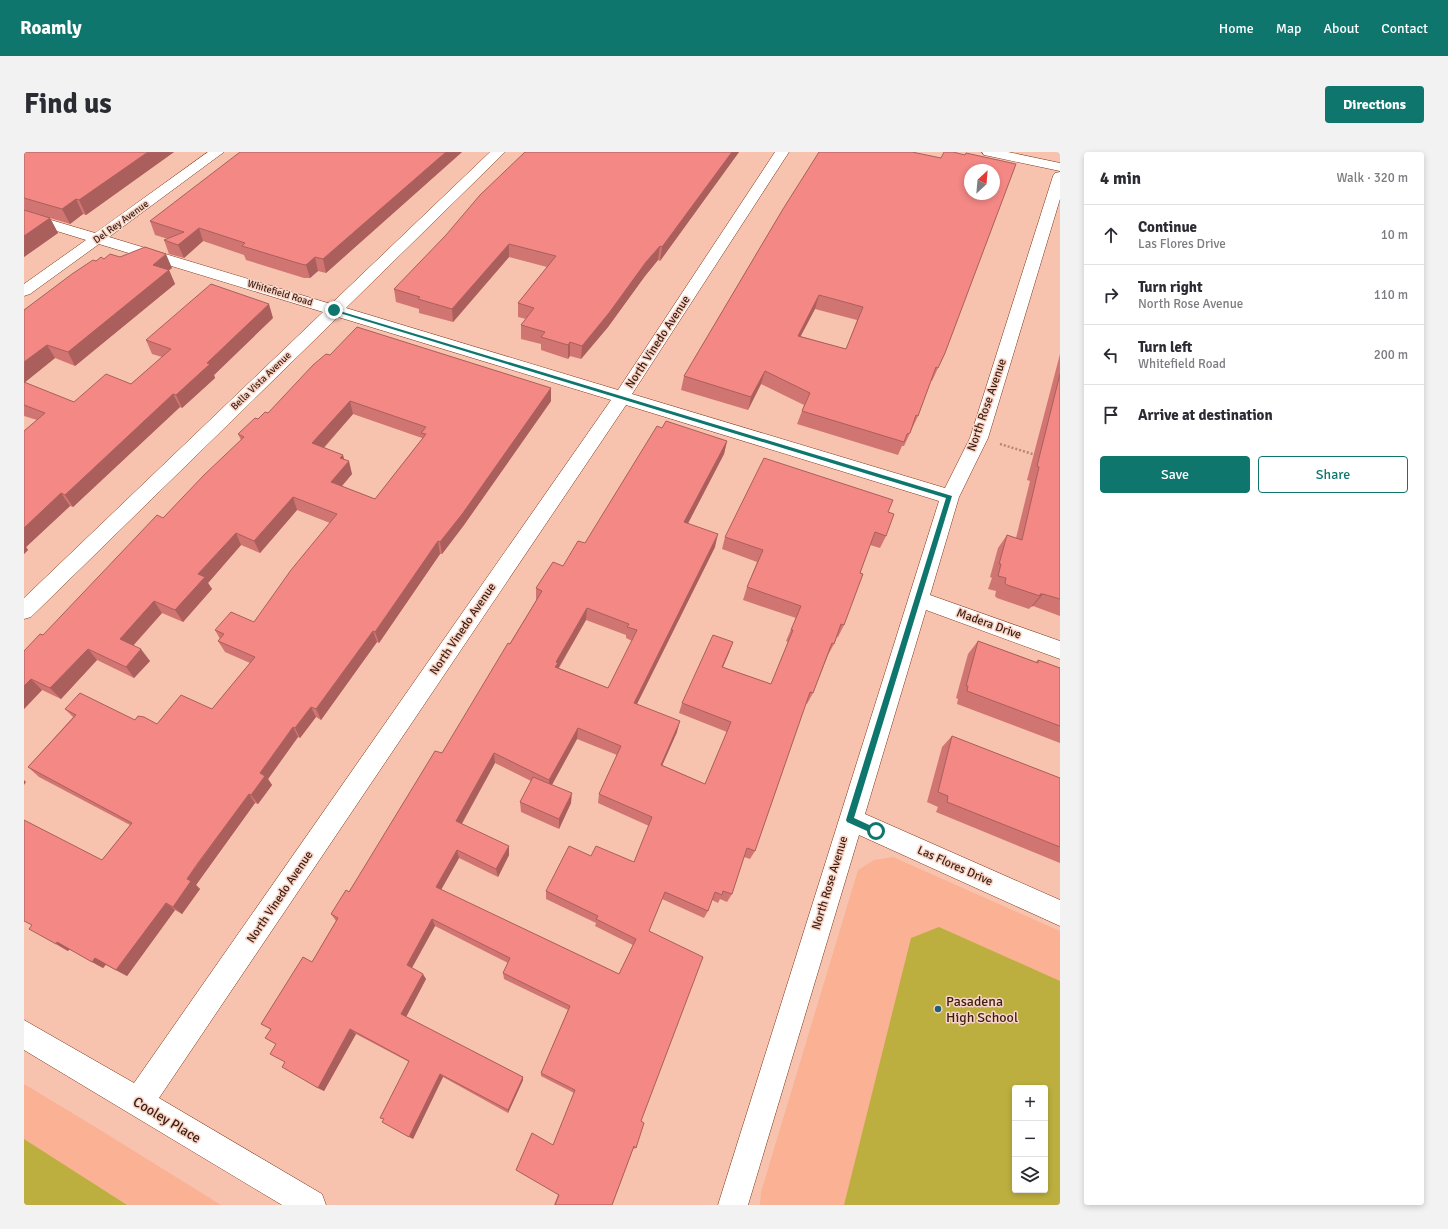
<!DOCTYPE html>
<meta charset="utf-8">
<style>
body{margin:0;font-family:Signika,sans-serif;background:#f2f2f3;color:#2b2b33}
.controls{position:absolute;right:12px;bottom:12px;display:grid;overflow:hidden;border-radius:4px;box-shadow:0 2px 6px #0003}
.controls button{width:36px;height:36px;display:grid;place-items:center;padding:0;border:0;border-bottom:1px solid #e1e1e2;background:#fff;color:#2b2b33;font:20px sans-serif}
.compass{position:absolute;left:940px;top:12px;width:36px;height:36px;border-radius:50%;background:#fff;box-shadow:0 2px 6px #0003;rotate:26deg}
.stop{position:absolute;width:12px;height:12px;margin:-9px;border:3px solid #0f766e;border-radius:50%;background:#fff}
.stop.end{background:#0f766e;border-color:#fff;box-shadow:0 1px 4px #0008}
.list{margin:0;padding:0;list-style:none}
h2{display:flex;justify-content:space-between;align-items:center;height:52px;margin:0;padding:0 16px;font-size:17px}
h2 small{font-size:13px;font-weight:400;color:#7c7c81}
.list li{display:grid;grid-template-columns:26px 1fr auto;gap:12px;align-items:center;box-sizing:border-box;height:60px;padding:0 16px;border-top:1px solid #e1e1e2}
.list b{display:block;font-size:15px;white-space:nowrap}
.list p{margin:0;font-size:13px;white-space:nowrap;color:#7c7c81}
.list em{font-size:13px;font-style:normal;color:#7c7c81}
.actions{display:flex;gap:8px;padding:12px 16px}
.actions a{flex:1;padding:9px 0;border:1px solid #0f766e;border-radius:4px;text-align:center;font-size:14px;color:#0f766e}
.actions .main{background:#0f766e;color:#fff}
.icon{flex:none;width:22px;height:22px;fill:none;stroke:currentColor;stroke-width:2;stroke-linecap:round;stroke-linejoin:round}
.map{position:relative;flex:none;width:1036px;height:1053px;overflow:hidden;border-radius:4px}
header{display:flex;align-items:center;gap:24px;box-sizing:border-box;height:56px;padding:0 20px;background:#0f766e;color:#fff}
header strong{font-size:19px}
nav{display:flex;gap:22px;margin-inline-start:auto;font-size:14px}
.intro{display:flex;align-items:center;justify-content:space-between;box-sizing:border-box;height:96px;padding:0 24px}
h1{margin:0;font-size:28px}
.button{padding:10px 18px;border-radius:4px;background:#0f766e;color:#fff;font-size:14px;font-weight:700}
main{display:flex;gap:24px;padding:0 24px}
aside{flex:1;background:#fff;border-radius:4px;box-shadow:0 2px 6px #0003}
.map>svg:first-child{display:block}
</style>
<header>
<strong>Roamly</strong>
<nav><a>Home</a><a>Map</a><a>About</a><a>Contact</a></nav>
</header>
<div class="intro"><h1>Find us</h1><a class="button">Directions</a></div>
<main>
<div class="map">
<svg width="1036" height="1053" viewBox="0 0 1036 1053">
<rect width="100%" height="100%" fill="#f7c3af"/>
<path fill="#fab194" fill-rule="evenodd" d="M 869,705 L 1036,779 L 1036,1053 L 736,1053 L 737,1040 L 834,718 L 850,708 ZM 991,936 L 1021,936 L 1021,1038 L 991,1038 Z
M 0,932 L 73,976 L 197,1053 L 0,1053 Z"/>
<path fill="#bdaf3f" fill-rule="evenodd" d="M 915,775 L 1036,829 L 1036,1053 L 820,1053 L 887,786 ZM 991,936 L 1021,936 L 1021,1038 L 991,1038 Z
M 0,987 L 103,1053 L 0,1053 Z"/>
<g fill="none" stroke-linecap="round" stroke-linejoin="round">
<g stroke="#7c3414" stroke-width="1">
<path id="minor" d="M 184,0 L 200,0 L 85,85 L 307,152 L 466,0 L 481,0 L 322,156 L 594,238 L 751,0 L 765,0 L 608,242 L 921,336 L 946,286 L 1029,24 L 1031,21 L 1036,20 L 1036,47 L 964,286 L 935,345 L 906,443 L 1036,489 L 1036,507 L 902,458 L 841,662 L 1036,748 L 1036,774 L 835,683 L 724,1053 L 694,1053 L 915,349 L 602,253 L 135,946 L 298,1042 L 302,1053 L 258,1053 L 0,898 L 0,868 L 110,931 L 587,248 L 314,165 L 7,465 L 0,467 L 0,446 L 299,160 L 75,92 L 6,142 L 0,144 L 0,132 L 62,88 L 0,69 L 0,60 L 71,81 Z
M 958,0 L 984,0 L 1036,11 L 1036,19 L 965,4 L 960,3 Z"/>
</g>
<path stroke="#b48776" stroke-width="2.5" stroke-dasharray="2 2" stroke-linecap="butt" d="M 976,292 L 1012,303"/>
<use href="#minor" fill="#fff" fill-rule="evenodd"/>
</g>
<path fill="#d17572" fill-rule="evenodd" d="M 0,0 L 150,0 L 62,63 L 59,62 L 46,72 L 26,66 L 34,81 L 0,105 Z
M 438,0 L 302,121 L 294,119 L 286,126 L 280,126 L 222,108 L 220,103 L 179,89 L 160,106 L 145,102 L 140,88 L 144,87 L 131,83 L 126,69 Z
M 715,0 L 636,109 L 634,108 L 621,124 L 584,175 L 557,207 L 546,204 L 544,207 L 517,198 L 517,192 L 497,187 L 497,173 L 502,167 L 494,165 L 494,151 L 523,115 L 485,105 L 429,170 L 395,161 L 395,157 L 372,150 L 370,137 Z
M 759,57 L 921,201 L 908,229 L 907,229 L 894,264 L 880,294 L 878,294 L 874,303 L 773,272 L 778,259 L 780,253 L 737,232 L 724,258 L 657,238 L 660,224 ZM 791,157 L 833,168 L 822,197 L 776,184 Z
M 96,105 L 148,116 L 145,118 L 151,132 L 51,214 L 31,206 L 0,231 L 50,250 L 107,232 L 138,205 L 128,202 L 122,188 L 249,166 L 190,223 L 191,226 L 158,256 L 156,255 L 49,355 L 46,354 L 2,395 L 4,398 L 0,402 L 0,279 L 13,268 L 0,264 L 0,158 L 72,109 L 80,107 Z
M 1036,202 L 1036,464 L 1009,454 L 1007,455 L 1005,457 L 973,446 L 971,444 L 972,439 L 964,437 L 968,426 L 966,425 L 974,396 L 983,383 L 992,386 L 1006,329 L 1003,328 Z
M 306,203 L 527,236 L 527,249 L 440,373 L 418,402 L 416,402 L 355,491 L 353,490 L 297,568 L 292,565 L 276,586 L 274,585 L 244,627 L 248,633 L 234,652 L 231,651 L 182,719 L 172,733 L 176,737 L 158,762 L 151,758 L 103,824 L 82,813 L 79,816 L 45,797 L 44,799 L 32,792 L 8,773 L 78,708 L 106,673 L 15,625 L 4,615 L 49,565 L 41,557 L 111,568 L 133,572 L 188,557 L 226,511 L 201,500 L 194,489 L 196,487 L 191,478 L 230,470 L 306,371 L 273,358 L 236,401 L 217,393 L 184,431 L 188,437 L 159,470 L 138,461 L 109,494 L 126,509 L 110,526 L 73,508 L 37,547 L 18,538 L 0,557 L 0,499 L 19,483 L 139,366 L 217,288 L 214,282 L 234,267 L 244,261 ZM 329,262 L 398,286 L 398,287 L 351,347 L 318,334 L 328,322 L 320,307 L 319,303 L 300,296 Z
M 638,276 L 703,289 L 700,302 L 664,371 L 691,395 L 613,552 L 653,580 L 638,613 L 681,632 L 703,580 L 655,561 L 658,551 L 709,490 L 699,515 L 747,532 L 764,490 L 762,489 L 772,466 L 719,448 L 723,435 L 733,410 L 698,397 L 701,385 L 864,360 L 862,384 L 856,396 L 846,393 L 836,421 L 820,473 L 814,485 L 813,485 L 810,492 L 804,503 L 789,541 L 783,552 L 782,551 L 731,699 L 726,707 L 720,705 L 708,742 L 703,750 L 696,747 L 694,751 L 688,748 L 684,759 L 680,766 L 638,747 L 625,779 L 617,969 L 612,996 L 609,997 L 588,1053 L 530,1053 L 534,1043 L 529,993 L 550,941 L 517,924 L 517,921 L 544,858 L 480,827 L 479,821 L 484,811 L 411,774 L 388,816 L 402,827 L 382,865 L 499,925 L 499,928 L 484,961 L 419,925 L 389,987 L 385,910 L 332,882 L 300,939 L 294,936 L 261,910 L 252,892 L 246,877 L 237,872 L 288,810 L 312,769 L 307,762 L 325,740 L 418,601 L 512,449 L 512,436 L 539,414 L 561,391 ZM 562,468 L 602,483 L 602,486 L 608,489 L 584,536 L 535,516 ZM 553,587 L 593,603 L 575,642 L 574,651 L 625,674 L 610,710 L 567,704 L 522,739 L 522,747 L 572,771 L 571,774 L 609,793 L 595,822 L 417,738 L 435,706 L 474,725 L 485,703 L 438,672 L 471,611 L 507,629 L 496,650 L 497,660 L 535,677 L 547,651 L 528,633 Z
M 954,489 L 1012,510 L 1014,508 L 1036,516 L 1036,591 L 933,552 L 934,547 L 932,546 L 944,502 Z
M 928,584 L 1036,626 L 1036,711 L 912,660 L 914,655 L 903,650 L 918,595 Z"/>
<path fill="#aa5f5d" d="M 124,0 L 150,0 L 62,63 L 55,48 Z
M 422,0 L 438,0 L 302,121 L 299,107 Z
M 708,0 L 715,0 L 636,109 L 638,95 Z
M 52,47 L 59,62 L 46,72 L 38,57 Z
M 26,66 L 34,81 L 0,105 L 0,84 Z
M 175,76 L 179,89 L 160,106 L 154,93 Z
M 485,92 L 485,105 L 429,170 L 428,157 Z
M 636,94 L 634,108 L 621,124 L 584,175 L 557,207 L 558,194 L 622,110 Z
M 142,102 L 148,116 L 135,126 L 129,113 Z
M 291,105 L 294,119 L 286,126 L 282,113 Z
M 145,118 L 151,132 L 51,214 L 44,200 Z
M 795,143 L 791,157 L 770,197 L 774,184 Z
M 245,152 L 249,166 L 190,223 L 191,226 L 158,256 L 152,243 L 183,211 Z
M 546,190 L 546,204 L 544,207 L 544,193 Z
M 23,193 L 31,206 L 0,231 L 0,210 Z
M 741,219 L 737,232 L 724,258 L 727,245 Z
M 527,236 L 527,249 L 440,373 L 418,402 L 416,390 Z
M 149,242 L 156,255 L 49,355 L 41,343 Z
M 326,249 L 329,262 L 292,304 L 288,291 Z
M 703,289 L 700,302 L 658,383 L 660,370 Z
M 319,303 L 321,313 L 325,309 L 328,322 L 311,342 L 307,330 L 316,306 Z
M 37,341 L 46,354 L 2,395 L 4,398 L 0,402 L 0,376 Z
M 269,345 L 273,358 L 236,401 L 230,389 Z
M 212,381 L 217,393 L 184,431 L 188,437 L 159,470 L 151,458 L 174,422 Z
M 694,382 L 691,395 L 608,562 L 610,551 Z
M 414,389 L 416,402 L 355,491 L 351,480 Z
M 1016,442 L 1019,442 L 1009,454 L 1007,455 L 1016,444 Z
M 130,449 L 138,461 L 104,499 L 96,487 Z
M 563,456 L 562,468 L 533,518 L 531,526 L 532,510 Z
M 349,479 L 353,490 L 297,568 L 292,557 Z
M 709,490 L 705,501 L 694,526 L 698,515 Z
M 64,497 L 73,508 L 37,547 L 26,536 Z
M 117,497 L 126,509 L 110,526 L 102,515 Z
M 7,527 L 18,538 L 0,557 L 0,534 Z
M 287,555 L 292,565 L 276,586 L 271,576 Z
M 656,569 L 653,580 L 634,623 L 637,613 Z
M 269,575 L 274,585 L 244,627 L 248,633 L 234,652 L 227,643 L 236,621 Z
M 554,576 L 553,587 L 525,638 L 525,628 Z
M 470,601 L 471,611 L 434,678 L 432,669 Z
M 0,628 L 2,630 L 0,633 Z
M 548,641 L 547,651 L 535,677 L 535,667 Z
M 225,642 L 231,651 L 172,733 L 176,737 L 158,762 L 149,755 L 163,727 Z
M 485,694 L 485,703 L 474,725 L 472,717 Z
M 433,698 L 435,706 L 414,743 L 412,735 Z
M 142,751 L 151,758 L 103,824 L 92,818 Z
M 408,767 L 411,774 L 386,819 L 383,813 Z
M 33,790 L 46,797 L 44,799 L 32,792 Z
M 71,806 L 82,812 L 79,816 L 68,810 Z
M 399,822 L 402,827 L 381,867 L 377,862 Z
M 326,877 L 332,882 L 300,939 L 294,936 Z
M 416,922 L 419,925 L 389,987 L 385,985 Z
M 499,925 L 499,928 L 484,961 L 484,958 Z"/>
<path fill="#f38885" stroke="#aa5f5d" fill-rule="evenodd" d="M 0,0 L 124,0 L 55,48 L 52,47 L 38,57 L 0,46 Z
M 216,0 L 422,0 L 299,107 L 291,105 L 282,113 L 277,112 L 218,94 L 221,91 L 175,76 L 154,93 L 140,88 L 160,80 L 126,69 Z
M 501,0 L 708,0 L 638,95 L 636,94 L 622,110 L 585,161 L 558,194 L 546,190 L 544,193 L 517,185 L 521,180 L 497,173 L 510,156 L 494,151 L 532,104 L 485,92 L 428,157 L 394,147 L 396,145 L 370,137 L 422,83 L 456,43 Z
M 795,0 L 888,0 L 917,6 L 920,0 L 929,0 L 941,3 L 942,1 L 992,12 L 921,201 L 914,216 L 912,215 L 894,264 L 892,263 L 886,281 L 883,282 L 880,290 L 778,259 L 786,241 L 741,219 L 727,245 L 660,224 L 759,57 ZM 946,18 L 970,18 L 970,42 L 946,42 ZM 795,143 L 839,155 L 822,197 L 774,184 Z
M 0,58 L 26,66 L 0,84 Z
M 121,95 L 142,102 L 129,113 L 145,118 L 44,200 L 23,193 L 0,210 L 0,158 L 48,122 L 69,108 L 72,109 L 77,105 L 80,107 L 86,102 L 96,105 Z
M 187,132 L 245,152 L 183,211 L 186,212 L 152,243 L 149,242 L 41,343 L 37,341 L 0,376 L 0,279 L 21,261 L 0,253 L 0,230 L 50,250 L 82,222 L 107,232 L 147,197 L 122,188 Z
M 333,175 L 527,236 L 439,361 L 416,390 L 414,389 L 351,480 L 349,479 L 292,557 L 287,555 L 271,576 L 269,575 L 236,621 L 241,624 L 227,643 L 225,642 L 174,711 L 163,727 L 167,729 L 149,755 L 142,751 L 92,818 L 71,806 L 68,810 L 33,790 L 32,792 L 5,777 L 8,773 L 0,769 L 0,668 L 78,708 L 108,671 L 4,615 L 52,563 L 41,557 L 56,541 L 111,568 L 114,564 L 120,565 L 133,572 L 157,543 L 188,557 L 231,505 L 194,489 L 200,482 L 191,478 L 207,460 L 230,470 L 267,418 L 313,362 L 269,345 L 230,389 L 212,381 L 174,422 L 181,425 L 151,458 L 130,449 L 96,487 L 117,497 L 102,515 L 64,497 L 26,536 L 7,527 L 0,534 L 0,499 L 16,482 L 19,483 L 133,363 L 139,366 L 180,323 L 220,285 L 214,282 L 231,266 L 234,267 L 241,260 L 244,261 L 289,213 L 302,202 L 306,203 ZM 326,249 L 402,275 L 397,281 L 402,282 L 351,347 L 307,330 L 325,309 L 316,306 L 319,303 L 288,291 Z
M 1036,222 L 1036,447 L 1019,442 L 1016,442 L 1016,444 L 983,433 L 981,431 L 982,426 L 974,424 L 977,412 L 975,412 L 983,383 L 998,388 L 1015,315 L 1013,314 Z
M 642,269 L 703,289 L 660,370 L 694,382 L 610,551 L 656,569 L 637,613 L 681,632 L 707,570 L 658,551 L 689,483 L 709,490 L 698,515 L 747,532 L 769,478 L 767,478 L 777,454 L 723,435 L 739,398 L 701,385 L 740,306 L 869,348 L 864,360 L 870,362 L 862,384 L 851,380 L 836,421 L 839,422 L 820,473 L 817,472 L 810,492 L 808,491 L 789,541 L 786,540 L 731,699 L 723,696 L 708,742 L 699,739 L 698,743 L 691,740 L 684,759 L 641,740 L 625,779 L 679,805 L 617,969 L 620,971 L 612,996 L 610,994 L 588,1053 L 531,1053 L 535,1043 L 492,1018 L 508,981 L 529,993 L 551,938 L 517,921 L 546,854 L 479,821 L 486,806 L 408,767 L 383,813 L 399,822 L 377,862 L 499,925 L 484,958 L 416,922 L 385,985 L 358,970 L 360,967 L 356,966 L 385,909 L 326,877 L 294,936 L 258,915 L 261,910 L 246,902 L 252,892 L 241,886 L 247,877 L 237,872 L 279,805 L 288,810 L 314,766 L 307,762 L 322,738 L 325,740 L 411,599 L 418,601 L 484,491 L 486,492 L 518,439 L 512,436 L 529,410 L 539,414 L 554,389 L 561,391 L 633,274 L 638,276 ZM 563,456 L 605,472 L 603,475 L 613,478 L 584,536 L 531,515 L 534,511 L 532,510 ZM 554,576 L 597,594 L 575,642 L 628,665 L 610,710 L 572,694 L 567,704 L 545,694 L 522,739 L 574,764 L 572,767 L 612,787 L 595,822 L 412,735 L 433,698 L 472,717 L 485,694 L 432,669 L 470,601 L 525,628 Z
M 954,489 L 1014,511 L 1014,508 L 1036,516 L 1036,574 L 943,539 L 944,534 L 942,534 Z
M 928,584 L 1036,626 L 1036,695 L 923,650 L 924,644 L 914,640 Z
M 509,625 L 548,641 L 535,667 L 496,650 Z"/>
<path fill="#0f766e" d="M 309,157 L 928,344 L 830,666 L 854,677 L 854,682 L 852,683 L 823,670 L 822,668 L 922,346 L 309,159 Z"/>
<circle fill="#1f6074" stroke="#f8d5c7" stroke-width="1.5" cx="914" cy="857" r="4"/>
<g text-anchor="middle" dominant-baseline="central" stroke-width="3" stroke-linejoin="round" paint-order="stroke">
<g font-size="10" fill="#3d1d10" stroke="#f8d5c7">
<text transform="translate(97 70) rotate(-36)">Del Rey Avenue</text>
<text transform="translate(256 141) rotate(17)">Whitefield Road</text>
<text transform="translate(237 229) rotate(-44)">Bella Vista Avenue</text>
</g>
<g font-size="12" fill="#3d1d10" stroke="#f8d5c7">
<text transform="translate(634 190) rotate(-57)">North Vinedo Avenue</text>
<text transform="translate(963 253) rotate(-71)">North Rose Avenue</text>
<text transform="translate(965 472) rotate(20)">Madera Drive</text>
<text transform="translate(439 477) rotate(-56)">North Vinedo Avenue</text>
<text transform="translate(931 714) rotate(24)">Las Flores Drive</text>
<text transform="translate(806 731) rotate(-73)">North Rose Avenue</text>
<text transform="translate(256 745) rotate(-56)">North Vinedo Avenue</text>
</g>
<g font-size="14" fill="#3d1d10" stroke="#f8d5c7" text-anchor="start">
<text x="922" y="849">Pasadena<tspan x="922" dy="16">High School</tspan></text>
</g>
<g font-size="14" fill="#3d1d10" stroke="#f8d5c7">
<text transform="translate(143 968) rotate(31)">Cooley Place</text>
</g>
</g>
</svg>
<div class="controls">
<button>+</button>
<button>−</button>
<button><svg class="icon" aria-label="layers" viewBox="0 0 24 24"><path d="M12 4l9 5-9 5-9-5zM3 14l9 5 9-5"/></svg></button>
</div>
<svg class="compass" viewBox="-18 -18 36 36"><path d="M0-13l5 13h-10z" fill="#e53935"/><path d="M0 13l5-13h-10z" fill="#7c7c81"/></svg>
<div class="stop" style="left:852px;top:679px"></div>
<div class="stop end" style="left:310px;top:158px"></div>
</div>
<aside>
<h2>4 min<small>Walk · 320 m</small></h2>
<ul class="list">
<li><svg class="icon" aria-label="ahead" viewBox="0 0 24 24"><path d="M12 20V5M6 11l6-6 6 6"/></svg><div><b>Continue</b><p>Las Flores Drive</p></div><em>10 m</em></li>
<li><svg class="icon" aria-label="right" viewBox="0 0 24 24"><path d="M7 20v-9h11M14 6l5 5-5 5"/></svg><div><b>Turn right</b><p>North Rose Avenue</p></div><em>110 m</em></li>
<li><svg class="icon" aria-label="left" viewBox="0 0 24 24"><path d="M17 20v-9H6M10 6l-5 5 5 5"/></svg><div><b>Turn left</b><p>Whitefield Road</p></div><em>200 m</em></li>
<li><svg class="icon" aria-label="arrive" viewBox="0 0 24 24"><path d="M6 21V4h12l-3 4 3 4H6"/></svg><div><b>Arrive at destination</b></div></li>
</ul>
<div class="actions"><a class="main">Save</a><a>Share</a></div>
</aside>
</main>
